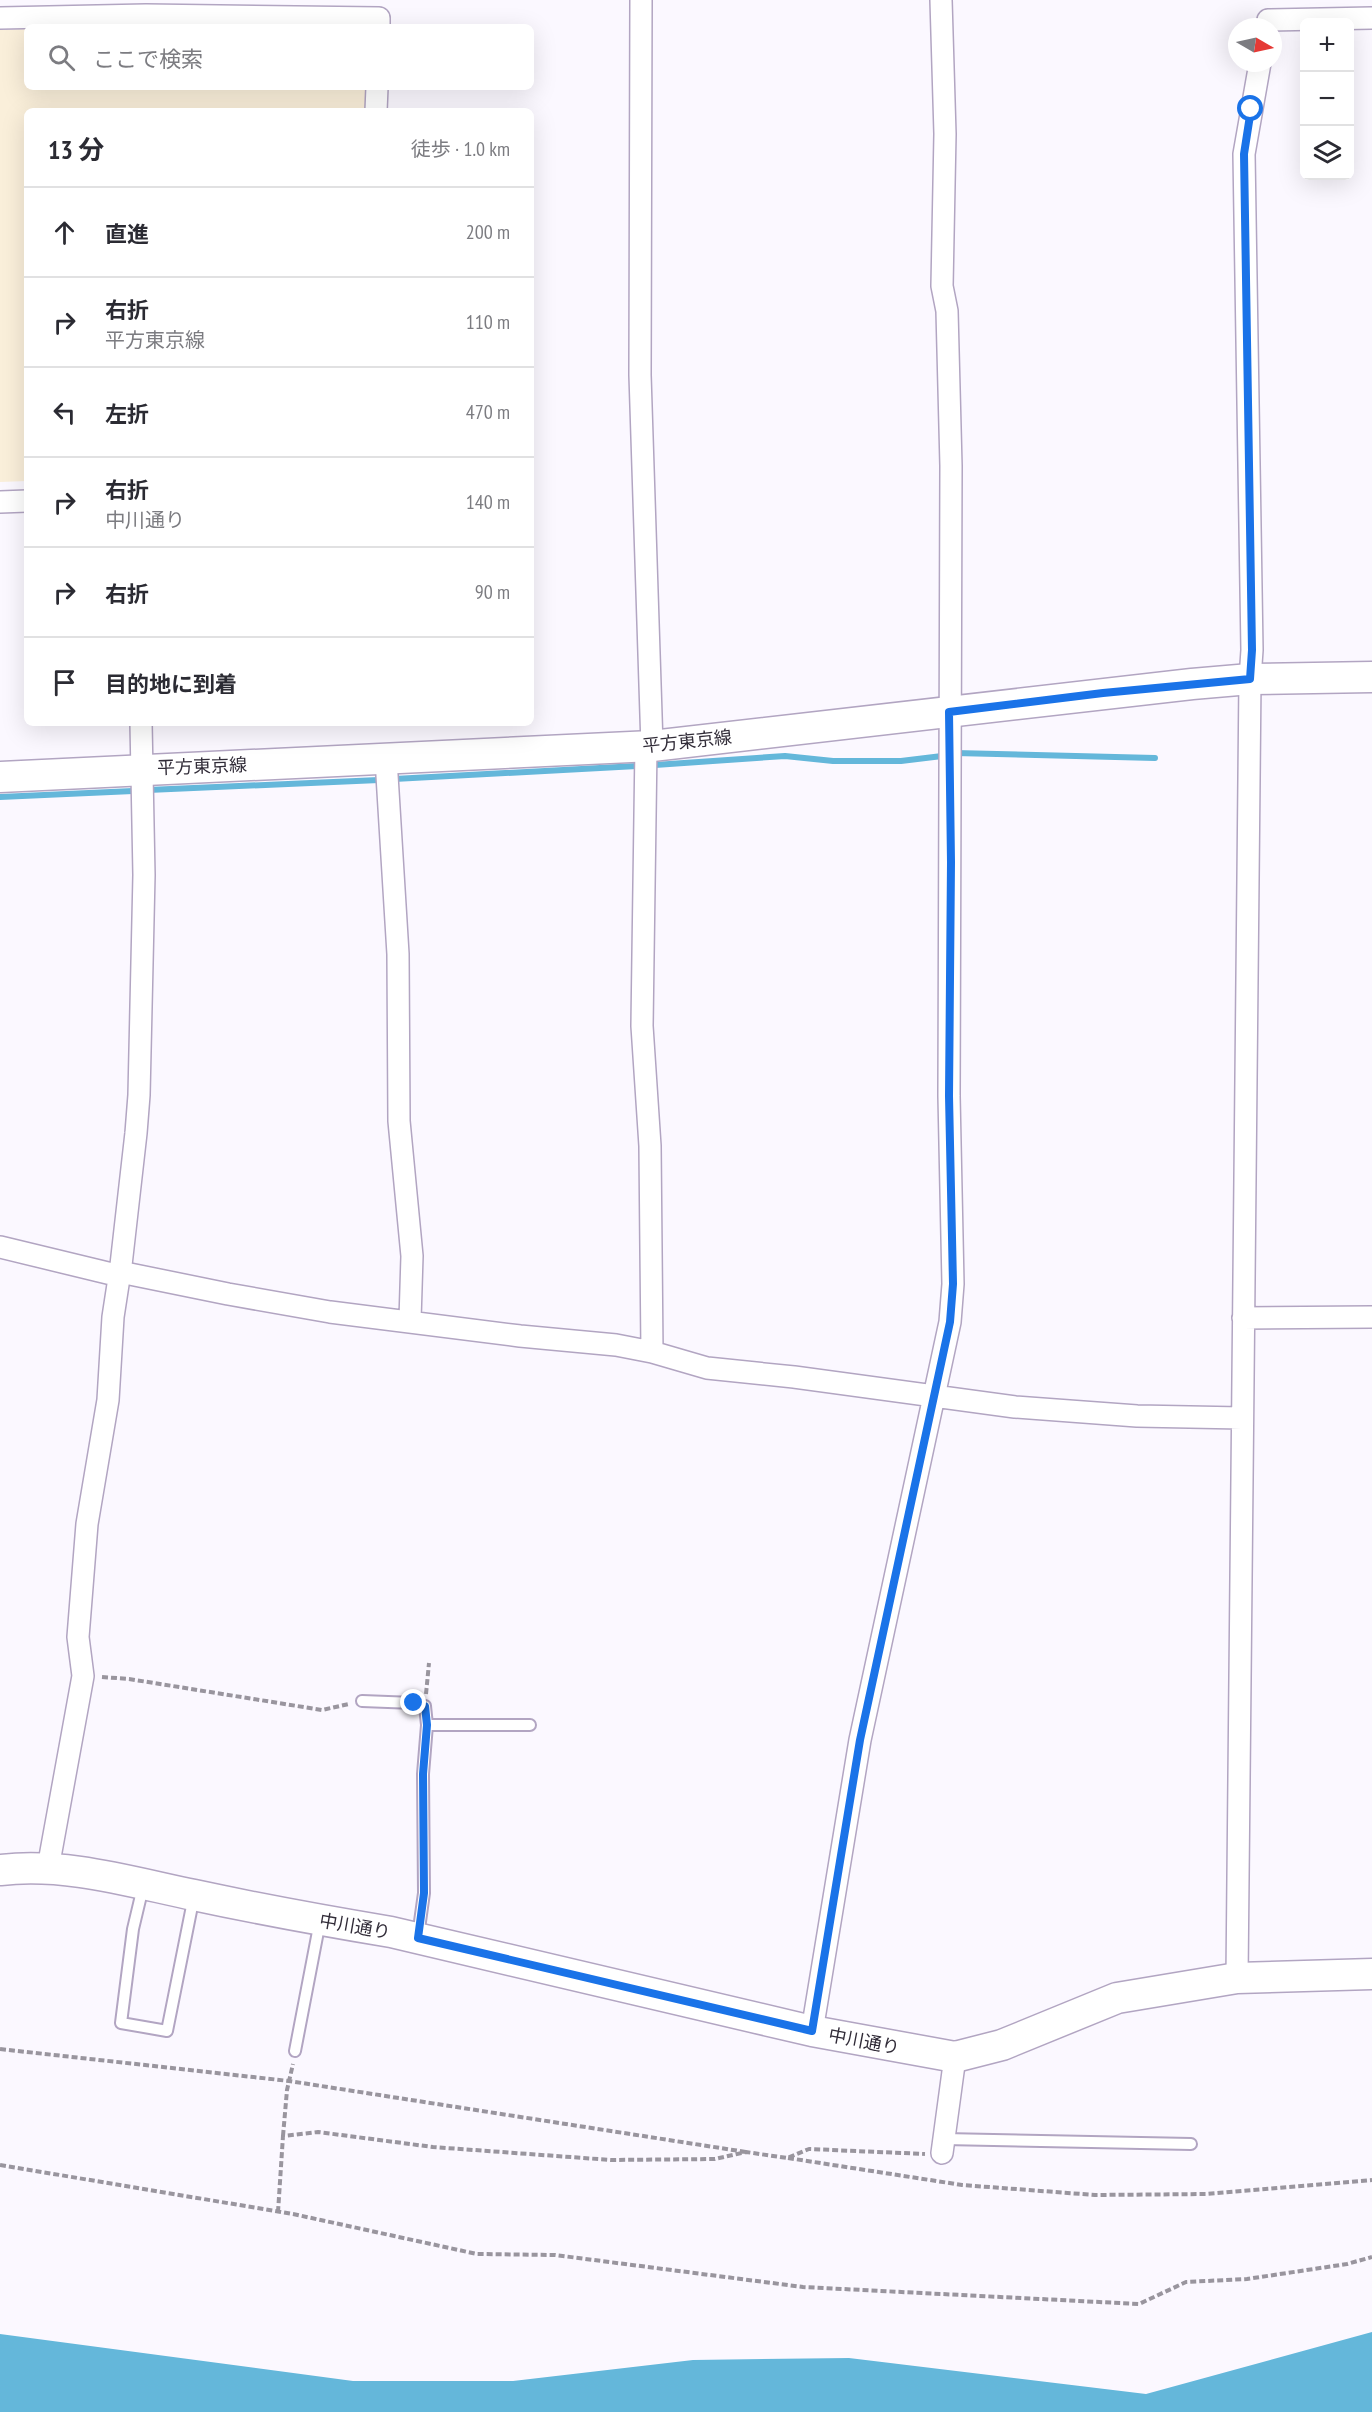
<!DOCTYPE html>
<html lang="ja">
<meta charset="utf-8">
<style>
body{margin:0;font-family:"PT Sans Narrow","Noto Sans JP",sans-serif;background:#f2f2f3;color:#2b2b33}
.controls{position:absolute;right:18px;top:18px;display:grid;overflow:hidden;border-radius:9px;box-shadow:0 6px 24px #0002}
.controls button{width:54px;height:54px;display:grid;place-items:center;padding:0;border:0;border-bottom:2px solid #e1e1e2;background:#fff;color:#2b2b33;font:30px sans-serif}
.compass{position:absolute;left:1228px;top:18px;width:54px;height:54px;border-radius:50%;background:#fff;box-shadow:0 6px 24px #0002;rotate:99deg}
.stop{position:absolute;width:18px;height:18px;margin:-14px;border:4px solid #1a73e8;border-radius:50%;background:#fff}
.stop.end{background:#1a73e8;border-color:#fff;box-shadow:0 2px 6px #0008}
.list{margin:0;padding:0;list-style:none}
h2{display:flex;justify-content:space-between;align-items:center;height:78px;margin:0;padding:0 24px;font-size:26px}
h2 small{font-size:20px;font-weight:400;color:#7c7c81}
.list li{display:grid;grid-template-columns:39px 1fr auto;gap:18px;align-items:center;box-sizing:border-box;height:90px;padding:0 24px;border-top:2px solid #e1e1e2}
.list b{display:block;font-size:22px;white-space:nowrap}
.list p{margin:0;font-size:20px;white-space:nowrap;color:#7c7c81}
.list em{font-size:20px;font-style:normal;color:#7c7c81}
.icon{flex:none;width:33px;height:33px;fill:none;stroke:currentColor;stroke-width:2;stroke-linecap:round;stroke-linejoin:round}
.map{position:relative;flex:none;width:1372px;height:2412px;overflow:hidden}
.search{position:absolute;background:#fff;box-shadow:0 6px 24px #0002;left:24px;top:24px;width:510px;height:66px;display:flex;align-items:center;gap:15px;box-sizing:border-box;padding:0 21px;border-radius:9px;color:#7c7c81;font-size:22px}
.panel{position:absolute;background:#fff;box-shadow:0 6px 24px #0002;left:24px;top:108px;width:510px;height:618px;border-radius:9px}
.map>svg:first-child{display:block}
</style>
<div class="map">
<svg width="1372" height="2412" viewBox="0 0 1372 2412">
<rect width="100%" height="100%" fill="#fbf8ff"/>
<path fill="#faefda" d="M 27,29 L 27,87 L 369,87 L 369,111 L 27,111 L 27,481 L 0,482 L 0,30 Z"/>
<path fill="#64b7da" d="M 1372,2332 L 1372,2412 L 0,2412 L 0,2334 L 353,2381 L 513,2381 L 693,2360 L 849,2358 L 1146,2394 Z"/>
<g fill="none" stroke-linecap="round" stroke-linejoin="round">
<path stroke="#64b7da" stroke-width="6" d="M 955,753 L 1155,758
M 655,765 L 785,756 L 833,761 L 901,761 L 942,756
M 394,779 L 637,766
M 148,790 L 379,780
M 0,797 L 133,791"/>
<g stroke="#b2a5c2" stroke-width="14">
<path id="lane" d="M 362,1701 L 414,1703 L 425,1706 L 427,1725 L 423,1774 L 424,1893 L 418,1936
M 427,1725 L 530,1725
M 143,1887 L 133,1929 L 121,2023 L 167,2031 L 194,1896
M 295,2051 L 320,1921
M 944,2139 L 1191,2144"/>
</g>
<g stroke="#b2a5c2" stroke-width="24">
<path id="street" d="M 641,0 L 640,375 L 652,746
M 0,18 L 146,15 L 379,18 L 379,27
M 1268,20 L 1372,18
M 376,111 L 377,87
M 0,502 L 27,501
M 646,746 L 642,1026 L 650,1146 L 652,1352
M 386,759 L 398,954 L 399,1121 L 412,1256 L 410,1320
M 0,1247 L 120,1276
M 120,1272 L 228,1294 L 330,1312 L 520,1336 L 616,1345 L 652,1352 L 707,1368 L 794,1377 L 1015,1407 L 1137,1416 L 1242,1418
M 1243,1318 L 1372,1317
M 48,1868 L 83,1676 L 78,1637 L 87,1524 L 108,1400 L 113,1317 L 121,1265 L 136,1133 L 139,1095 L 144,875 L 141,723
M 1237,1978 L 1250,679 L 1252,650 L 1244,154 L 1260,63
M 812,2031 L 860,1740 L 950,1322 L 953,1284 L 949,1096 L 951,466 L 947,311 L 942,286 L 945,134 L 941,0
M 942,2153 L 955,2057"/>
</g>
<g stroke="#b2a5c2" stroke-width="33">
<path id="secondary" d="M 0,777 L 652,746 L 1192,684 L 1250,679 L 1372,677
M 0,1870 C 65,1862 131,1882 194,1895 C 259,1909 325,1921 391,1932 L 812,2031 L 955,2057 L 1002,2045 L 1117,1998 L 1237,1978 L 1372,1974"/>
</g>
<path stroke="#99959e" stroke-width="4" stroke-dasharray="6 3" stroke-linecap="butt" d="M 102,1677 L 129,1679 L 322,1710 L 349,1704
M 426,1694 L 429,1663
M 0,2049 L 289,2081 L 746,2152
M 283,2136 L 287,2090 L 293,2064
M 788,2158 L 962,2185 L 1095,2195 L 1206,2194 L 1372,2180
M 0,2165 L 293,2214 L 477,2254 L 555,2255 L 803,2287 L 1139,2304 L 1186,2282 L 1247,2279 L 1347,2264 L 1372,2257
M 278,2212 L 283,2136 L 318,2132 L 433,2147 L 611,2160 L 715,2159 L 746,2152 L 787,2158 L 809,2149 L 925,2154"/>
<use href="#lane" stroke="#fff" stroke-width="10"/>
<use href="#street" stroke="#fff" stroke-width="21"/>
<use href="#secondary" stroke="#fff" stroke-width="30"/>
</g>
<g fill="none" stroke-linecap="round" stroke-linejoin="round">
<path stroke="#1a73e8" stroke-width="8" d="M 414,1703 L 425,1706 L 427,1725 L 423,1774 L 424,1893 L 418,1938 L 812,2031 L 860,1740 L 950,1322 L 953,1284 L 949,1096 L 951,862 L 949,712 L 1103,693 L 1250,679 L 1252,650 L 1244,154 L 1251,109"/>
</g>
<g text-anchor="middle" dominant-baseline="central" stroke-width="6" stroke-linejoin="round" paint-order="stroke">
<g font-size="18" fill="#312c38" stroke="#fff">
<text transform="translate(687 741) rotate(-6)">平方東京線</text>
<text transform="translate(202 766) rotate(-2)">平方東京線</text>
<text transform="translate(355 1926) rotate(10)">中川通り</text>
<text transform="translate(864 2041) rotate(11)">中川通り</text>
</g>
</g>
</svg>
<div class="controls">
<button>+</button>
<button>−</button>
<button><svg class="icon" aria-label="layers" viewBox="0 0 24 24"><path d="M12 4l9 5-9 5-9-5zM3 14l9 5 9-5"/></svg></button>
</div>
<svg class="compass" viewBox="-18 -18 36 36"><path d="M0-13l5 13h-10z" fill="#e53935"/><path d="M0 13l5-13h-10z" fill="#7c7c81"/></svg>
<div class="stop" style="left:1251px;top:109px"></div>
<div class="stop end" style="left:414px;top:1703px"></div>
<div class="search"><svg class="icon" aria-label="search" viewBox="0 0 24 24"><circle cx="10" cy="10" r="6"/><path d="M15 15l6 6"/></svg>ここで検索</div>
<section class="panel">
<h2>13 分<small>徒歩 · 1.0 km</small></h2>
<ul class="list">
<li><svg class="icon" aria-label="ahead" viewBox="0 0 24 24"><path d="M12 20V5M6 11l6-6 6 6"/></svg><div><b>直進</b></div><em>200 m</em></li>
<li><svg class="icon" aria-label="right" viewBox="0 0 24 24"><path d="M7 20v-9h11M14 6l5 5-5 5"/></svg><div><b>右折</b><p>平方東京線</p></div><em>110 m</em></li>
<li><svg class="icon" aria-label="left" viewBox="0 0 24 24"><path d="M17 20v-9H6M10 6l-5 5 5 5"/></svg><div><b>左折</b></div><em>470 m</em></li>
<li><svg class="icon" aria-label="right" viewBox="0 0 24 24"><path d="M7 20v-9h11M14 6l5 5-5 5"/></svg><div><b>右折</b><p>中川通り</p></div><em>140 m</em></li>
<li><svg class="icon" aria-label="right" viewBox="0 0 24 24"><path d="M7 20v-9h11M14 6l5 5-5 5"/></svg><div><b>右折</b></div><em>90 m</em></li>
<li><svg class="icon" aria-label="arrive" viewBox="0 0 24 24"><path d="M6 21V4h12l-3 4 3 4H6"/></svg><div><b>目的地に到着</b></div></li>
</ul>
</section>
</div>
